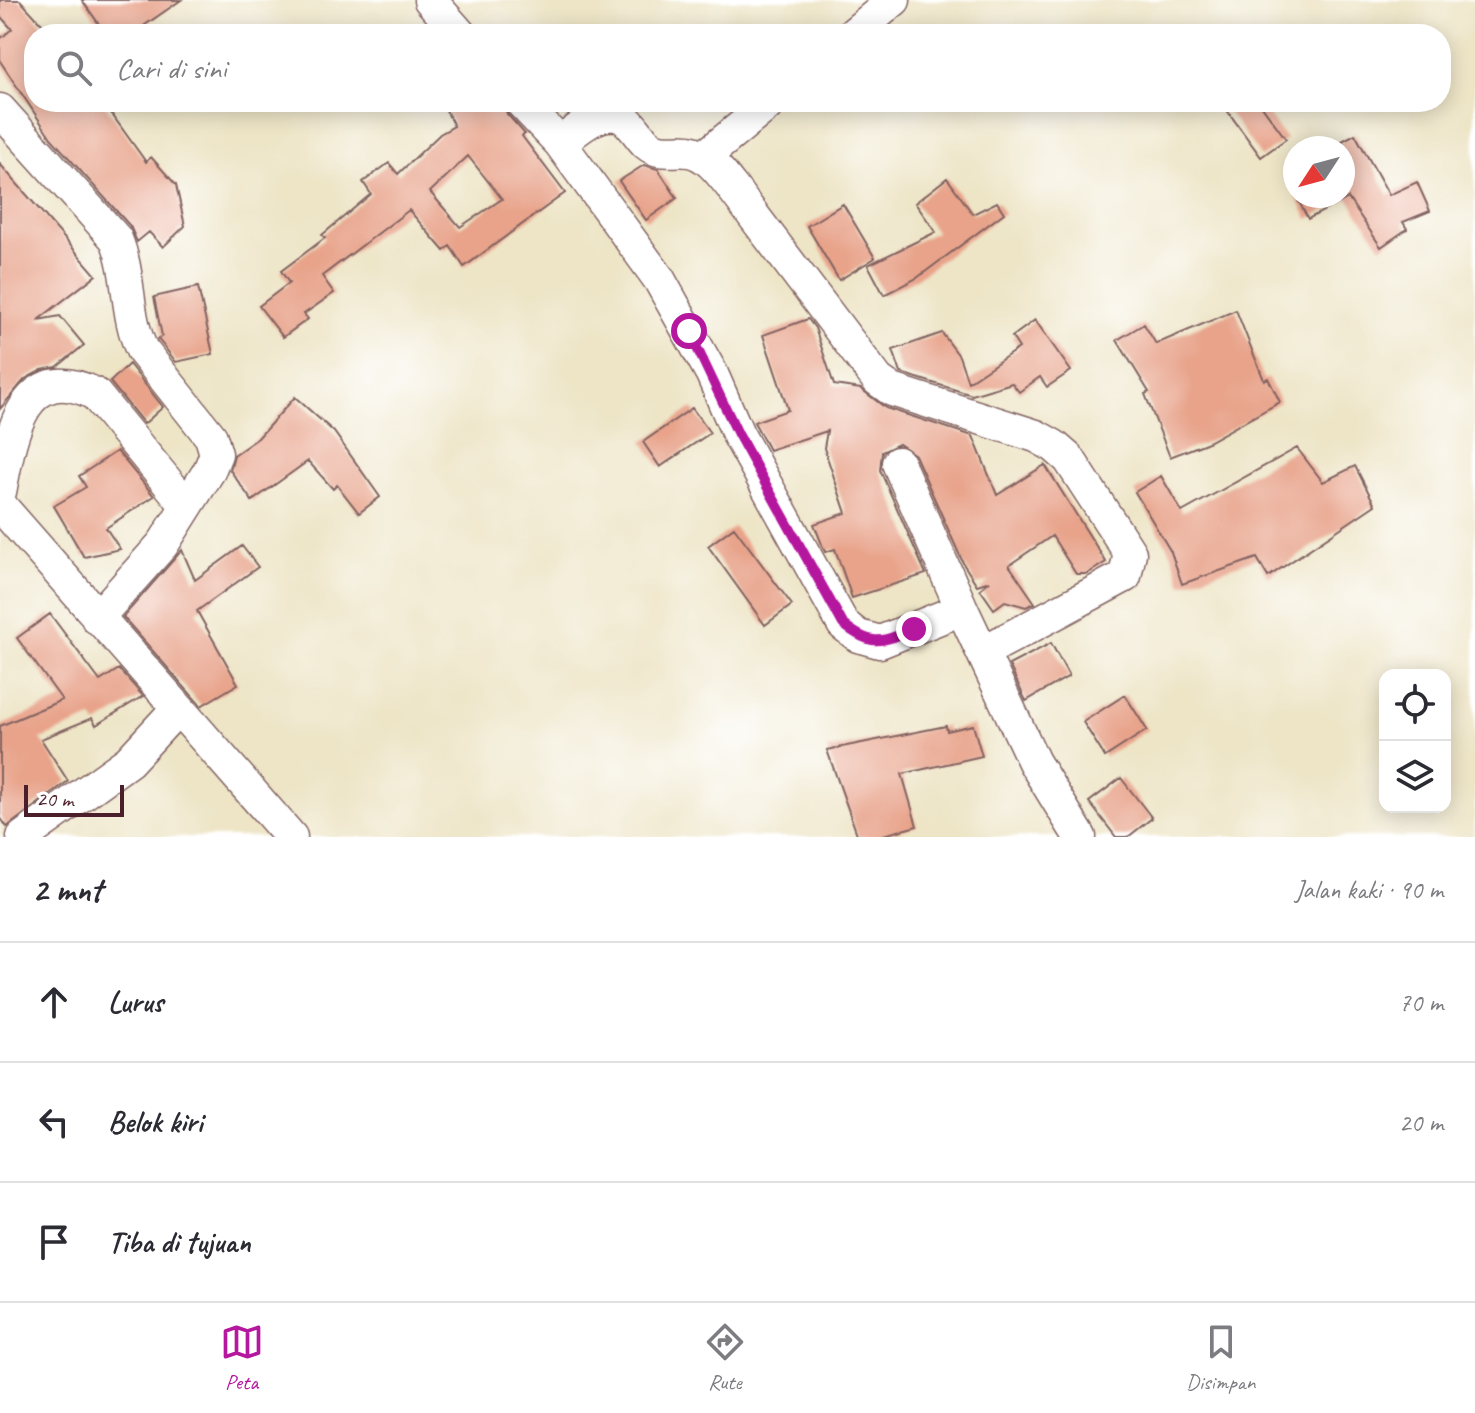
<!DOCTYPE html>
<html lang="id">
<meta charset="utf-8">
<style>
body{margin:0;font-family:Caveat,sans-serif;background:#f7f7f7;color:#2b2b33}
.controls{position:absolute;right:24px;bottom:24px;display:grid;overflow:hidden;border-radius:16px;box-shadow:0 4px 20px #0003}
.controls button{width:72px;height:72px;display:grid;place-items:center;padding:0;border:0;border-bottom:2px solid #e1e1e2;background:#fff;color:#2b2b33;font:40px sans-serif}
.compass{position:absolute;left:1283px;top:136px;width:72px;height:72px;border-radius:50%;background:#fff;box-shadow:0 4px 20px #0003;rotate:234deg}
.scale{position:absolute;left:24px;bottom:20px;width:100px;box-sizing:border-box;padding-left:8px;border:4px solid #4a1f2b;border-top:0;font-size:22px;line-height:28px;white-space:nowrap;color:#4a1f2b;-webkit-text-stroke:6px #fff;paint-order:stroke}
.stop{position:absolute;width:24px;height:24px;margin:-18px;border:6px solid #b5179e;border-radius:50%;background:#fff}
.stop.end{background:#b5179e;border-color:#fff;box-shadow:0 2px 8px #0008}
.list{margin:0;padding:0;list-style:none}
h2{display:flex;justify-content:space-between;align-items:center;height:104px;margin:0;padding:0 32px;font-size:34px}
h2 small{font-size:26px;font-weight:400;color:#7c7c81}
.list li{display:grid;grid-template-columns:52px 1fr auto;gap:24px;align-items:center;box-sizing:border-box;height:120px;padding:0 32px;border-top:2px solid #e1e1e2}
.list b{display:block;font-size:30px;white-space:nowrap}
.list em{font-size:26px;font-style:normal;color:#7c7c81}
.icon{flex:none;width:44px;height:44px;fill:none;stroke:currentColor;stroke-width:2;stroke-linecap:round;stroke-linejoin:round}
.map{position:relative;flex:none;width:1475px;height:837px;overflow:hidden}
.search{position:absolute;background:#fff;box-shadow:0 4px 20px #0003;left:24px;right:24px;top:24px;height:88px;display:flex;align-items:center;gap:20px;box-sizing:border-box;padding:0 28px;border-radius:32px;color:#7c7c81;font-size:30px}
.sheet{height:464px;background:#fff}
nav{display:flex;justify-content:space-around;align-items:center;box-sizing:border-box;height:112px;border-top:2px solid #e1e1e2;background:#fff;font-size:22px;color:#7c7c81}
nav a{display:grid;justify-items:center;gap:4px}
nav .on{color:#b5179e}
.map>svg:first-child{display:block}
</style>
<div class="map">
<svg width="1475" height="837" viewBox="0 0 1475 837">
<rect width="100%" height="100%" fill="#fff"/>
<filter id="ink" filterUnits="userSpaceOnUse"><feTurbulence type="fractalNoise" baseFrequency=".0125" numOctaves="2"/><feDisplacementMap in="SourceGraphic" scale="16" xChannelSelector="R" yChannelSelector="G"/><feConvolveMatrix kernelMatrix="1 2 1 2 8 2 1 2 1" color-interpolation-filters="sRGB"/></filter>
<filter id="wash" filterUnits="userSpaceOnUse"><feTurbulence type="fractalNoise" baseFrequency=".006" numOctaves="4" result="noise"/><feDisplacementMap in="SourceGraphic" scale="32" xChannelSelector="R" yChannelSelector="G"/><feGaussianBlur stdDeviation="1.8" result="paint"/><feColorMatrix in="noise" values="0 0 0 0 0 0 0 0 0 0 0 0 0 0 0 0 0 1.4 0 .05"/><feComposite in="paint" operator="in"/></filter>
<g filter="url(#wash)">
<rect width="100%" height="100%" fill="#eee5c7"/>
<g id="blocks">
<path fill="#e8a38a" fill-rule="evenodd" d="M 0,0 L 20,0 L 51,34 L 34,34 L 34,102 L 103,102 L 146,162 L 151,157 L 176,185 L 185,226 L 163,247 L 149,232 L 137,242 L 130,226 L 51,138 L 0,61 L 0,39 L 12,29 L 0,16 Z
M 82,0 L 181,0 L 132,34 L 106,34 Z
M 442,102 L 503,102 L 507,114 L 525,134 L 522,136 L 565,193 L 464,267 L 450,246 L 444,251 L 409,210 L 322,276 L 334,293 L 304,314 L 308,319 L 283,337 L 259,306 L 289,283 L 281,271 L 325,238 L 322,235 L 371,194 L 363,182 L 389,163 L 398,174 L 440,134 L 454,126 ZM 468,156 L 502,199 L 460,227 L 430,192 Z
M 1221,102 L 1259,102 L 1286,139 L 1261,157 Z
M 1355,134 L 1389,195 L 1417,182 L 1430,211 L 1403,222 L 1407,229 L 1381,247 L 1348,198 L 1308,219 L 1296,196 L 1343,196 L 1343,148 L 1329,148 Z
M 0,164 L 96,275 L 38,320 L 60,316 L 84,345 L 57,367 L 42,370 L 25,379 L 0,409 Z
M 644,165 L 658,169 L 677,198 L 646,220 L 619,181 Z
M 947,178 L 973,214 L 997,202 L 1004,213 L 917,278 L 884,295 L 868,265 L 936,232 L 915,203 Z
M 843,204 L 875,258 L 839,280 L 807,226 Z
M 198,287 L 213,354 L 176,362 L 158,339 L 162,336 L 154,297 Z
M 1236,310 L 1264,380 L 1268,378 L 1280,402 L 1206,443 L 1170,457 L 1145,394 L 1149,392 L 1117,340 L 1144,324 L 1156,344 Z
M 808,319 L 815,328 L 834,385 L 861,389 L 886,408 L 973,436 L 997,495 L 1045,465 L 1106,562 L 1087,574 L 1076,574 L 1052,536 L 1009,565 L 1035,603 L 1026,607 L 1005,601 L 994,609 L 980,589 L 990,581 L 977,585 L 964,565 L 915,455 L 899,444 L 882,452 L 880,470 L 926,574 L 852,598 L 835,549 L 825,552 L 814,524 L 846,513 L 824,448 L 827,431 L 769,450 L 754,422 L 788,410 L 763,335 Z
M 1035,320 L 1071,371 L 1047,387 L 1040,377 L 1019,392 L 1012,383 L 972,395 L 901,373 L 893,350 L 942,333 L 959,356 L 968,382 L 1019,348 L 1012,337 Z
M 129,364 L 163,407 L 144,424 L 110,382 Z
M 295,397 L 334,432 L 380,497 L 359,513 L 337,485 L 333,489 L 308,461 L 252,501 L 230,470 L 234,455 L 258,438 Z
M 692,408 L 710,433 L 660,467 L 643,442 Z
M 1297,448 L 1323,482 L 1355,466 L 1375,505 L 1268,577 L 1257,558 L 1182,584 L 1171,552 L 1135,492 L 1161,476 L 1182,512 Z
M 117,451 L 154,496 L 106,528 L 120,549 L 84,557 L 54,506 L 86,487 L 79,476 Z
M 734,527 L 792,605 L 765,625 L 708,546 Z
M 242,546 L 258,567 L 197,611 L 238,684 L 201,706 L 123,617 L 182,550 L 195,580 Z
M 50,614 L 100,681 L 119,669 L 143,696 L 96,725 L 92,718 L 41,739 L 68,781 L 7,827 L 0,817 L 0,726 L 62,700 L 17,638 Z
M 1051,643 L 1069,676 L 1026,701 L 1009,665 Z
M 1125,695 L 1147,730 L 1105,757 L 1083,722 Z
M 973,725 L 982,756 L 902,774 L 917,826 L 876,837 L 858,837 L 827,750 L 946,726 L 947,731 Z
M 1121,778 L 1152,818 L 1128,837 L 1116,837 L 1089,802 Z"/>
</g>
</g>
<g filter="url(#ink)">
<use href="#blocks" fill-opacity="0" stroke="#836462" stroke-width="2"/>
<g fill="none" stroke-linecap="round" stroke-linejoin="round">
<g stroke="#836462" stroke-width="35">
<path id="minor" d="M 430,0 L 460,34
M 853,34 L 894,0
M 521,102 L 560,143 L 659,279 L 712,374 L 738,434 L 843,624 L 858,636 L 880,642 L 962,609 L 1034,762 L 1080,837
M 0,110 L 116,239 C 131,275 125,315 142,350 L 211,437 L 216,454 L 209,471 L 163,544 L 97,618
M 560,143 C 575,132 595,112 615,115 C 629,116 637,135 647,144 C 660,155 673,149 689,151 C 707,154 720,172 731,186 L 878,380 L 892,390 L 1036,436 L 1054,446 L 1069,459 L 1130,553 L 1125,576 L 983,652
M 704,157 L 771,102
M 898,463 L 962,609
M 0,492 C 10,440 21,357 95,394 L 187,506
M 0,505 L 178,708 L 129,761 L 23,837
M 178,708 L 291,837"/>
</g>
<use href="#minor" stroke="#fff" stroke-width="32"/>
</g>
</g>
<g fill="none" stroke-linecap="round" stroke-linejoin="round" filter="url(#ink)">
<path stroke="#b5179e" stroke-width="10" d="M 689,331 L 738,434 L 843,624 C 873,648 881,642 914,629"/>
</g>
</svg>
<div class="controls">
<button><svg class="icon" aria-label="locate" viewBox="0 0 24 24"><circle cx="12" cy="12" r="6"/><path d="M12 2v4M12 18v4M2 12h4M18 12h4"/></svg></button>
<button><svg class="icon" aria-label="layers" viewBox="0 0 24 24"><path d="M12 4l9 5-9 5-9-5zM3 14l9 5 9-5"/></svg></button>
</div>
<svg class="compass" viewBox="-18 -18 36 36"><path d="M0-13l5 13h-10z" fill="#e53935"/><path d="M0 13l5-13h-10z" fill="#7c7c81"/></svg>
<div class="scale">20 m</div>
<div class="stop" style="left:689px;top:331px"></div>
<div class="stop end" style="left:914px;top:629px"></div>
<div class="search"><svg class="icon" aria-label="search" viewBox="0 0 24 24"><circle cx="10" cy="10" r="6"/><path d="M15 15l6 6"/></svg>Cari di sini</div>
</div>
<section class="sheet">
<h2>2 mnt<small>Jalan kaki · 90 m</small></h2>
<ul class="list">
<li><svg class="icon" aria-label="ahead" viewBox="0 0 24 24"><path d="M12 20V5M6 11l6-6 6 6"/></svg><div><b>Lurus</b></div><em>70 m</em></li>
<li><svg class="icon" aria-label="left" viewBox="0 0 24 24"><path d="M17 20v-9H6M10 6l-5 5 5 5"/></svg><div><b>Belok kiri</b></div><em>20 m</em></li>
<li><svg class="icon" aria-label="arrive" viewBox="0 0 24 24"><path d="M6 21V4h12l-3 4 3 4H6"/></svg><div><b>Tiba di tujuan</b></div></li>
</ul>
</section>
<nav>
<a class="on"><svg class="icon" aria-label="map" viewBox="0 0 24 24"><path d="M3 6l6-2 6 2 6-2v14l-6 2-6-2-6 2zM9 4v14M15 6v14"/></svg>Peta</a>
<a><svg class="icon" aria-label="directions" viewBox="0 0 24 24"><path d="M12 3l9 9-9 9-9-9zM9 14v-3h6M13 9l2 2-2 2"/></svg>Rute</a>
<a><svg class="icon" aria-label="saved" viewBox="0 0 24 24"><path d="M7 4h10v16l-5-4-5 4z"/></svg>Disimpan</a>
</nav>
